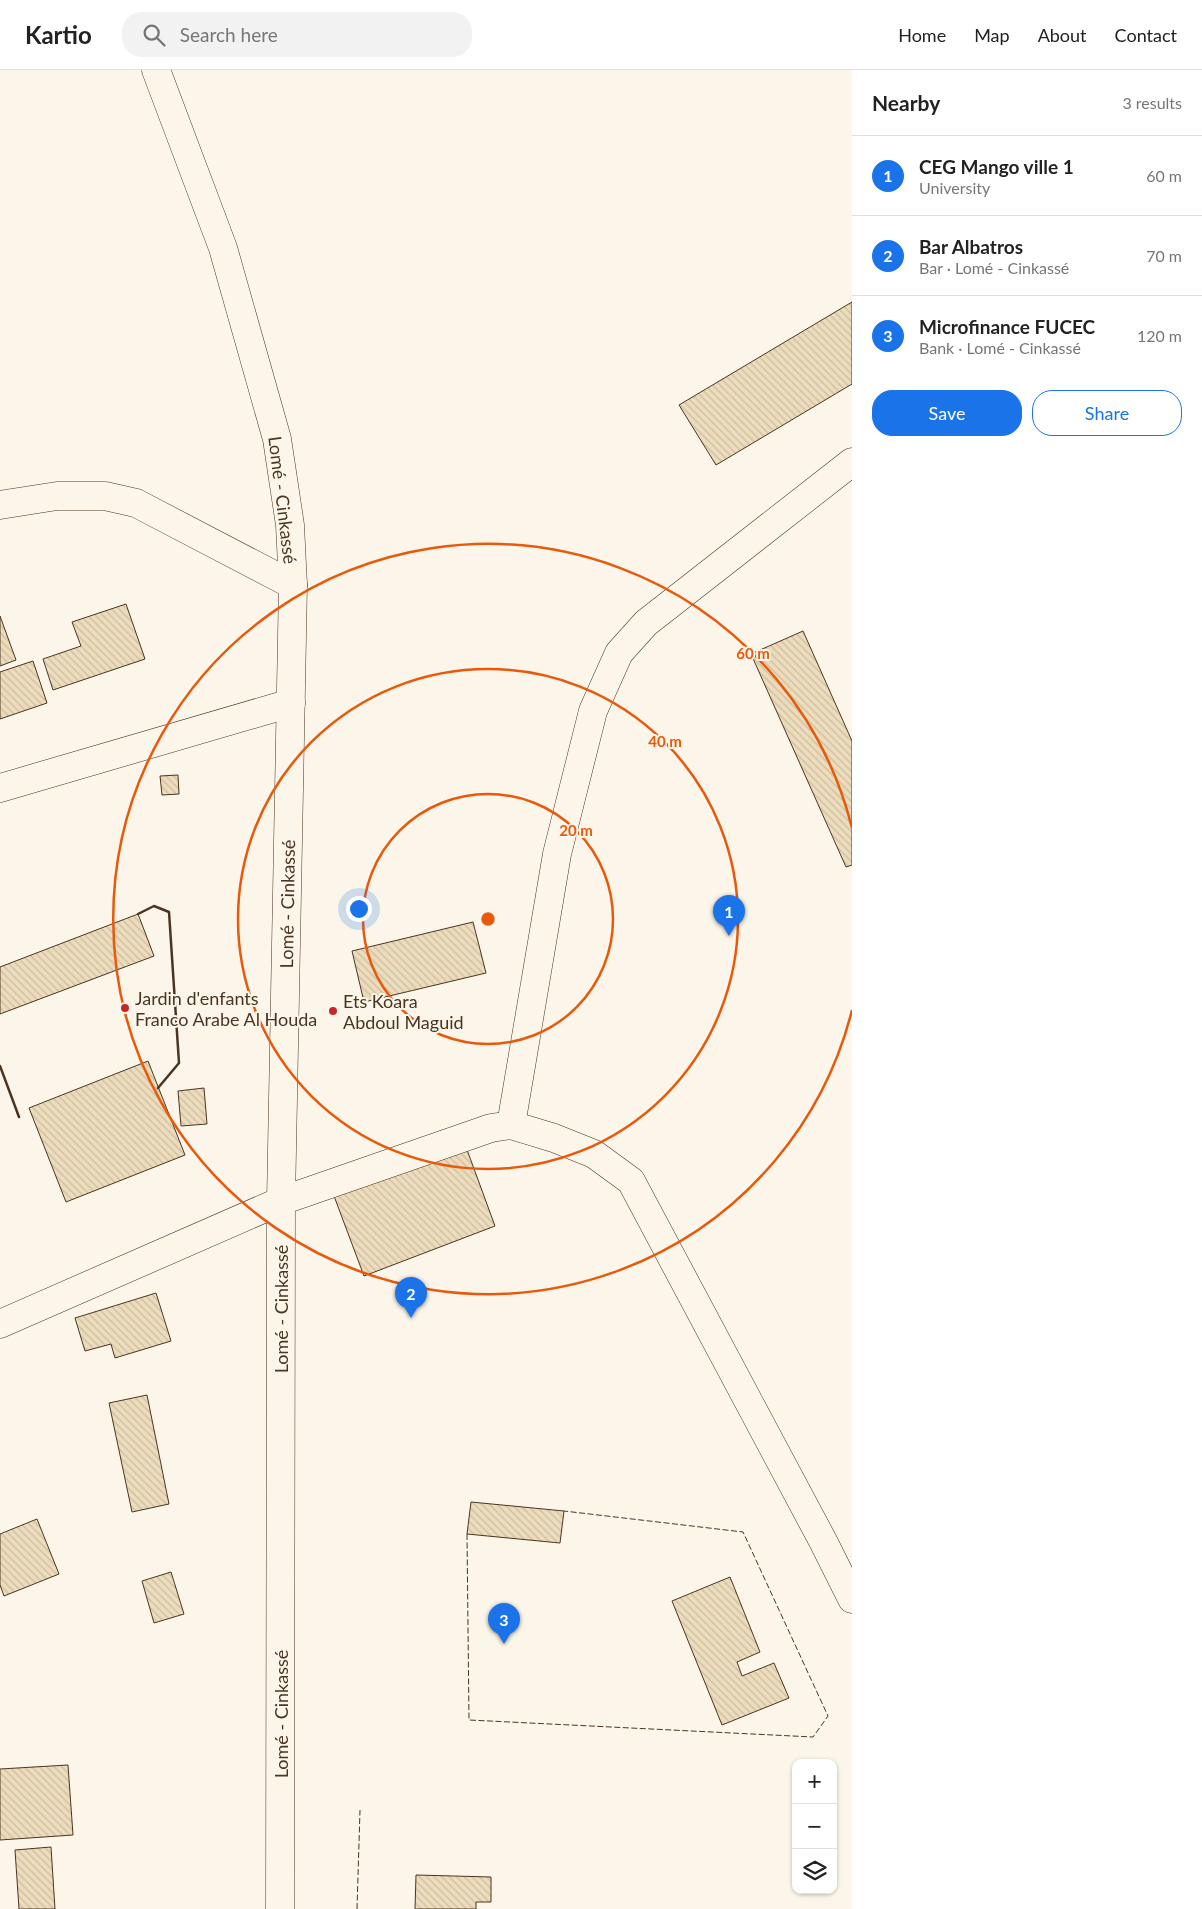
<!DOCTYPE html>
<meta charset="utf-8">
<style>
body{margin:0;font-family:Lato,sans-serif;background:#f2f2f2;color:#222}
.controls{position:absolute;right:15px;bottom:15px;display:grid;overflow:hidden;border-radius:10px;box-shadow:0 1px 4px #0004}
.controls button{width:45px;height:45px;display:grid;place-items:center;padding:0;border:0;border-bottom:1px solid #e0e0e0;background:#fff;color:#222;font:25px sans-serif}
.you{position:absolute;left:358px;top:838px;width:18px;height:18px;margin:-12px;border:4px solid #fff;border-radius:50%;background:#1a73e8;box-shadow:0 0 0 8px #1a73e833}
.badge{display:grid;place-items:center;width:32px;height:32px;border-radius:50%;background:#1a73e8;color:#fff;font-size:16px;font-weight:700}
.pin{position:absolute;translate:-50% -41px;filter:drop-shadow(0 1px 2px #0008)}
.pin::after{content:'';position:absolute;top:26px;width:18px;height:15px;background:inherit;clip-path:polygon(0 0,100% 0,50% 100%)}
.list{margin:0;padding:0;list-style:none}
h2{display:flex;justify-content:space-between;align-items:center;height:65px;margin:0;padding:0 20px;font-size:21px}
h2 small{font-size:16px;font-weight:400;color:#767676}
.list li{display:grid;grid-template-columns:32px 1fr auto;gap:15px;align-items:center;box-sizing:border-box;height:80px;padding:0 20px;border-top:1px solid #e0e0e0}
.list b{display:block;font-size:19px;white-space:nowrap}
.list p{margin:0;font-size:16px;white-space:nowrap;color:#767676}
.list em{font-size:16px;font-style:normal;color:#767676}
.actions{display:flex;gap:10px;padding:15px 20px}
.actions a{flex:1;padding:11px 0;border:1px solid #1a73e8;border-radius:20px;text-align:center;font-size:18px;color:#1a73e8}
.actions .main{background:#1a73e8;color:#fff}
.icon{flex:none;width:28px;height:28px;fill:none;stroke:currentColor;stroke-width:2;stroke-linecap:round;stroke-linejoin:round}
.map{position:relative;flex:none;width:852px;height:1839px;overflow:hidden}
header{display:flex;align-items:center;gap:30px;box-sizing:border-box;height:70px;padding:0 25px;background:#fff;border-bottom:1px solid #e0e0e0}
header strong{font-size:24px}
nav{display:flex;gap:28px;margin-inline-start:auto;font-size:18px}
.search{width:350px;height:45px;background:#f2f2f2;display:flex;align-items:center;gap:12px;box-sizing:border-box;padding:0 18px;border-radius:20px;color:#767676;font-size:19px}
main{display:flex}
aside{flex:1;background:#fff}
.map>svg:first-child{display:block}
</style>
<header>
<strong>Kartio</strong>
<div class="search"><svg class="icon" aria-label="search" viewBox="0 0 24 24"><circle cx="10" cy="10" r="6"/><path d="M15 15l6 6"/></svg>Search here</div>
<nav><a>Home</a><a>Map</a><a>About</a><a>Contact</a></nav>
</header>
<main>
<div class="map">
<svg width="852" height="1839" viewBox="0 0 852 1839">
<defs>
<pattern id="building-back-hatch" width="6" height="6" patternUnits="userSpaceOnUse" patternTransform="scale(1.25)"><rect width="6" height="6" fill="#ecdcbc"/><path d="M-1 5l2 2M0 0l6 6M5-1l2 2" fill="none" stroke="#ccbda1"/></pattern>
</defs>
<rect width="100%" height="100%" fill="#fbf6e9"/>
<path fill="url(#building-back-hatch)" stroke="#4a3520" d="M 852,232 L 852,314 L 716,395 L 679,335 Z
M 126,534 L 145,589 L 53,620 L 43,589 L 81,576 L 72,552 Z
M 0,546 L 16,590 L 0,596 Z
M 803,561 L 852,671 L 852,795 L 846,797 L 751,584 Z
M 33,591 L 47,633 L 0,649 L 0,602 Z
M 178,705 L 179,724 L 162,725 L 160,706 Z
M 138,844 L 154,886 L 0,944 L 0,897 Z
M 473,852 L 486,903 L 364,932 L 352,881 Z
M 148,991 L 185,1085 L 66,1132 L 29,1038 Z
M 204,1018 L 207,1054 L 181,1056 L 178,1021 Z
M 466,1077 L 495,1156 L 364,1206 L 334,1126 Z
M 156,1223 L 171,1271 L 115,1288 L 111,1274 L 85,1281 L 75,1248 Z
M 147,1325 L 169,1434 L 132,1442 L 109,1333 Z
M 471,1432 L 564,1441 L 560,1473 L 467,1464 Z
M 37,1449 L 59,1504 L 4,1526 L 0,1515 L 0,1464 Z
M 171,1502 L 184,1544 L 154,1553 L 142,1511 Z
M 730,1507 L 760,1582 L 737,1592 L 742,1606 L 774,1593 L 789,1628 L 722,1655 L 672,1531 Z
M 68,1695 L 73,1765 L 0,1770 L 0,1699 Z
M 51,1777 L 55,1839 L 19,1839 L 15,1780 Z
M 416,1805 L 491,1807 L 491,1832 L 476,1832 L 476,1839 L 415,1839 Z"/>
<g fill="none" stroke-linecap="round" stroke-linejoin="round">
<g stroke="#4a3520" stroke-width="29">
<path id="minor" d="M 0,435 L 57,426 L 105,426 L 136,433 L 293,515
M 0,718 L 291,633
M 511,1055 L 557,784 L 593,641 L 619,583 L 646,553 L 852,392
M 0,1254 L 281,1131 L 491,1058 L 511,1055 L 554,1068 L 594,1084 L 631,1111 L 824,1473 L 852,1529"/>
</g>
<g stroke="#4a3520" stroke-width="29">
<path id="trunk" d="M 156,0 L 223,178 L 277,369 L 290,455 L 293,515 L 281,1131 L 280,1839"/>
</g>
<use href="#minor" stroke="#fbf6e9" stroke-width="28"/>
<use href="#trunk" stroke="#fbf6e9" stroke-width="28"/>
<path stroke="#4a3520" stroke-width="1" stroke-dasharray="6 2.5" stroke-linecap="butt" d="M 467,1464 L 469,1650 L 813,1667 L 828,1646 L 743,1462 L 564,1441
M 357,1839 L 360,1740"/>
<path stroke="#4a3520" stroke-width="2.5" d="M 138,844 L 154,836 L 169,842 L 179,993 L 158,1018
M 0,996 L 19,1047"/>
</g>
<g fill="none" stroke="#e8590c" stroke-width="2.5">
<circle cx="488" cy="849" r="125"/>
<circle cx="488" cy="849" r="250"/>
<path d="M852 940A375 375 0 1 1 852 758"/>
</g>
<g fill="#c62828" stroke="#fbf6e9" stroke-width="2">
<circle cx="125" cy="938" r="5"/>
<circle cx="333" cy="941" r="5"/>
</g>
<g text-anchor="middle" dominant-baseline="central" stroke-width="4" stroke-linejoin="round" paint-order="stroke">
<g font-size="18" fill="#4a3520" stroke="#fbf6e9">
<text transform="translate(283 430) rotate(83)">Lomé - Cinkassé</text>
<text transform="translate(287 834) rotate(-89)">Lomé - Cinkassé</text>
<text transform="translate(281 1239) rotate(-90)">Lomé - Cinkassé</text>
<text transform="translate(281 1644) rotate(-90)">Lomé - Cinkassé</text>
</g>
<g font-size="18" fill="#4a3520" stroke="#fbf6e9" text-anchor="start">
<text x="135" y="928">Jardin d'enfants<tspan x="135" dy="21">Franco Arabe Al Houda</tspan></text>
<text x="343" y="931">Ets Koara<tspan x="343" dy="21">Abdoul Maguid</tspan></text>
</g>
</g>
<circle cx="488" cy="849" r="8" fill="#e8590c" stroke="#fbf6e9" stroke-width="2.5"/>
<g font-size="15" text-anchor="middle" font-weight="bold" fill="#e8590c" stroke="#fbf6e9" stroke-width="4" stroke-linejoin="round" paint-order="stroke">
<text x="753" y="589">60 m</text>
<text x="665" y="677">40 m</text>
<text x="576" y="766">20 m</text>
</g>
</svg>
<div class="controls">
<button>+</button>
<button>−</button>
<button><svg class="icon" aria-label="layers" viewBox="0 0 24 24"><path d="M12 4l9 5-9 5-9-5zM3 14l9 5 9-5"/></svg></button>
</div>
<div class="you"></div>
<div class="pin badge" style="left:729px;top:866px">1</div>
<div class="pin badge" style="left:411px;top:1248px">2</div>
<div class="pin badge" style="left:504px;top:1574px">3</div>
</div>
<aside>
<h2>Nearby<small>3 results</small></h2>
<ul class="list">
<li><span class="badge">1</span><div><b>CEG Mango ville 1</b><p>University</p></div><em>60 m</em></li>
<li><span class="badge">2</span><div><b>Bar Albatros</b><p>Bar · Lomé - Cinkassé</p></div><em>70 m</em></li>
<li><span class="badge">3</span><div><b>Microfinance FUCEC</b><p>Bank · Lomé - Cinkassé</p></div><em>120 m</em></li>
</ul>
<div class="actions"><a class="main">Save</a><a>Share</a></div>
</aside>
</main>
